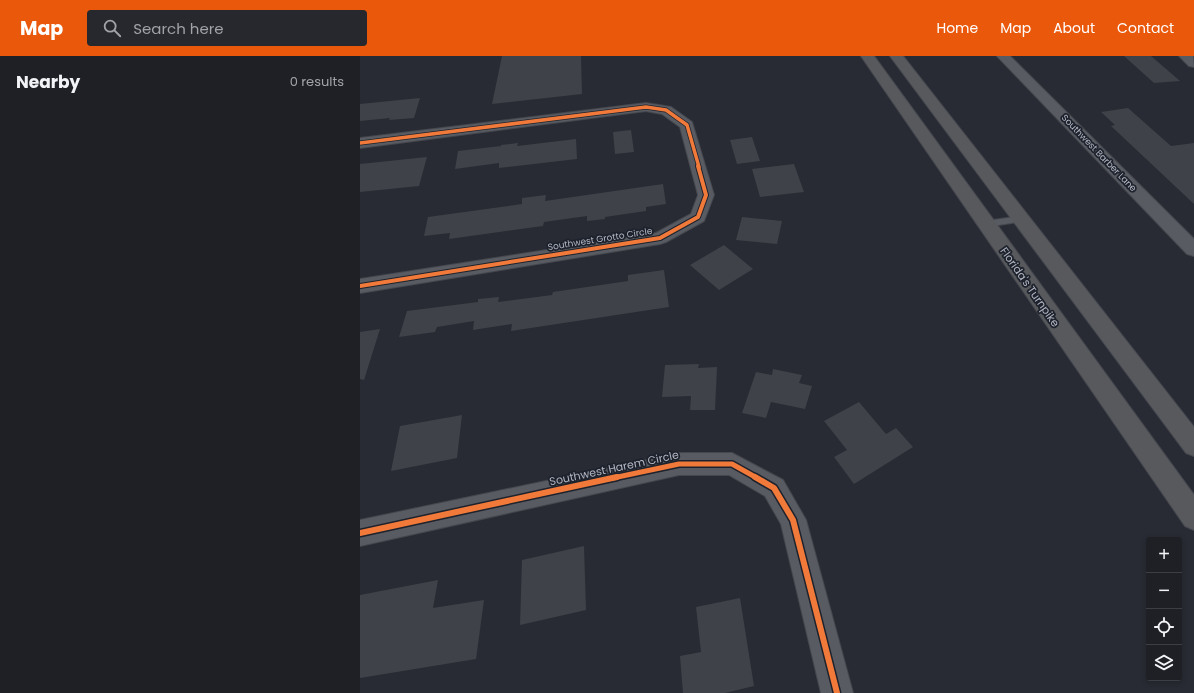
<!DOCTYPE html>
<meta charset="utf-8">
<style>
body{margin:0;font-family:Poppins,sans-serif;background:#26282e;color:#f1f3f6}
.controls{position:absolute;right:12px;bottom:12px;display:grid;overflow:hidden;border-radius:4px;box-shadow:0 2px 6px #0003}
.controls button{width:36px;height:36px;display:grid;place-items:center;padding:0;border:0;border-bottom:1px solid #3c3e43;background:#1e2026;color:#f1f3f6;font:20px sans-serif}
.list{margin:0;padding:0;list-style:none}
h2{display:flex;justify-content:space-between;align-items:center;height:52px;margin:0;padding:0 16px;font-size:17px}
h2 small{font-size:13px;font-weight:400;color:#a1a3a7}
.icon{flex:none;width:22px;height:22px;fill:none;stroke:currentColor;stroke-width:2;stroke-linecap:round;stroke-linejoin:round}
.map{position:relative;flex:none;width:834px;height:637px;overflow:hidden}
header{display:flex;align-items:center;gap:24px;box-sizing:border-box;height:56px;padding:0 20px;background:#ea580c;color:#fff}
header strong{font-size:19px}
nav{display:flex;gap:22px;margin-inline-start:auto;font-size:14px}
.search{width:280px;height:36px;background:#26282e;display:flex;align-items:center;gap:10px;box-sizing:border-box;padding:0 14px;border-radius:4px;color:#a1a3a7;font-size:15px}
main{display:flex}
aside{flex:1;background:#1e2026}
.map>svg:first-child{display:block}
</style>
<header>
<strong>Map</strong>
<div class="search"><svg class="icon" aria-label="search" viewBox="0 0 24 24"><circle cx="10" cy="10" r="6"/><path d="M15 15l6 6"/></svg>Search here</div>
<nav><a>Home</a><a>Map</a><a>About</a><a>Contact</a></nav>
</header>
<main>
<aside>
<h2>Nearby<small>0 results</small></h2>
<ul class="list">
</ul>
</aside>
<div class="map">
<svg width="834" height="637" viewBox="0 0 834 637">
<rect width="100%" height="100%" fill="#282b33"/>
<path fill="#3f4248" d="M 142,0 L 221,0 L 222,38 L 132,48 Z
M 764,0 L 791,0 L 820,25 L 794,27 Z
M 60,42 L 54,62 L 29,64 L 30,62 L 0,65 L 0,48 Z
M 768,52 L 811,90 L 834,87 L 834,148 L 751,70 L 755,69 L 741,56 Z
M 271,74 L 274,96 L 255,98 L 253,76 Z
M 392,81 L 400,105 L 377,108 L 370,84 Z
M 216,83 L 217,103 L 139,112 L 139,107 L 95,113 L 98,95 L 141,90 L 141,89 L 158,87 L 157,90 Z
M 67,101 L 59,130 L 0,136 L 0,108 Z
M 434,108 L 444,136 L 400,141 L 392,113 Z
M 303,128 L 306,148 L 286,151 L 286,155 L 245,161 L 245,163 L 227,165 L 227,160 L 184,166 L 183,170 L 89,183 L 90,177 L 64,180 L 68,161 L 162,148 L 162,142 L 186,139 L 185,145 Z
M 382,161 L 422,165 L 417,188 L 376,184 Z
M 364,189 L 393,213 L 359,234 L 330,209 Z
M 304,214 L 309,251 L 151,275 L 152,268 L 113,274 L 114,265 L 77,271 L 75,276 L 39,281 L 47,255 L 118,246 L 118,243 L 139,241 L 138,246 L 192,239 L 193,236 L 268,225 L 268,219 Z
M 20,273 L 4,324 L 0,323 L 0,276 Z
M 339,308 L 338,312 L 357,311 L 355,354 L 330,354 L 331,340 L 302,341 L 305,309 Z
M 413,313 L 442,319 L 439,327 L 452,330 L 445,353 L 411,346 L 406,362 L 382,357 L 396,316 L 412,319 Z
M 499,346 L 526,378 L 536,372 L 553,391 L 494,428 L 474,401 L 487,394 L 464,365 Z
M 102,359 L 97,402 L 31,415 L 40,370 Z
M 224,490 L 226,554 L 160,569 L 162,504 Z
M 78,524 L 73,552 L 124,544 L 116,603 L 0,622 L 0,539 Z
M 380,542 L 394,630 L 365,637 L 323,637 L 320,600 L 341,596 L 336,551 Z"/>
<g fill="none" stroke-linecap="round" stroke-linejoin="round">
<g stroke="#44474d" stroke-width="2">
<path id="service" d="M 661,160 L 664,161 L 666,163 L 664,165 L 626,171 L 621,168 L 626,165 Z"/>
</g>
<g stroke="#44474d" stroke-width="2">
<path id="minor" d="M 637,0 L 650,0 L 834,183 L 834,200 L 827,198 Z
M 819,0 L 833,0 L 834,11 L 829,10 Z
M 286,47 L 311,51 L 332,66 L 354,139 L 344,165 L 306,186 L 300,188 L 0,237 L 0,223 L 296,177 L 331,158 L 338,139 L 320,71 L 302,58 L 286,55 L 0,92 L 0,82 Z
M 319,397 L 372,397 L 423,424 L 446,464 L 493,637 L 461,637 L 421,468 L 405,440 L 369,419 L 319,419 L 0,490 L 0,464 Z"/>
</g>
<g stroke="#45474f" stroke-width="2">
<path id="motorway" d="M 501,0 L 514,0 L 834,439 L 834,474 L 825,470 Z
M 530,0 L 543,0 L 834,371 L 834,400 L 826,397 Z"/>
</g>
<use href="#service" fill="#585b62" fill-rule="evenodd"/>
<use href="#minor" fill="#585b62" fill-rule="evenodd"/>
<use href="#motorway" fill="#57595c" fill-rule="evenodd"/>
<g stroke="#1d222c" stroke-width="5">
<path id="cycleway-far3" d="M 0,87 L 286,51 L 306,54 L 327,69 L 339,111"/>
</g>
<g stroke="#1d222c" stroke-width="6">
<path id="cycleway-far2" d="M 0,230 L 300,182 L 338,161 L 346,139 L 338,110"/>
</g>
<g stroke="#1d222c" stroke-width="8">
<path id="cycleway-far1" d="M 253,422 L 319,408 L 372,408 L 397,422"/>
</g>
<g stroke="#1d222c" stroke-width="9">
<path id="cycleway" d="M 395,421 L 414,432 L 433,464 L 477,637
M 0,477 L 257,421"/>
</g>
<use href="#cycleway-far3" stroke="#f17a3a" stroke-width="3.5"/>
<use href="#cycleway-far2" stroke="#f17a3a" stroke-width="4"/>
<use href="#cycleway-far1" stroke="#f17a3a" stroke-width="5"/>
<use href="#cycleway" stroke="#f17a3a" stroke-width="6"/>
</g>
<g text-anchor="middle" dominant-baseline="central" stroke-width="3.5" stroke-linejoin="round" paint-order="stroke">
<g font-size="9" fill="#b3b7c4" stroke="#1d222c">
<text transform="translate(739 97) rotate(46)">Southwest Barber Lane</text>
<text transform="translate(240 183) rotate(-9)">Southwest Grotto Circle</text>
</g>
<g font-size="11" fill="#b3b7c4" stroke="#1d222c">
<text transform="translate(670 231) rotate(55)">Florida's Turnpike</text>
<text transform="translate(254 412) rotate(-12)">Southwest Harem Circle</text>
</g>
</g>
</svg>
<div class="controls">
<button>+</button>
<button>−</button>
<button><svg class="icon" aria-label="locate" viewBox="0 0 24 24"><circle cx="12" cy="12" r="6"/><path d="M12 2v4M12 18v4M2 12h4M18 12h4"/></svg></button>
<button><svg class="icon" aria-label="layers" viewBox="0 0 24 24"><path d="M12 4l9 5-9 5-9-5zM3 14l9 5 9-5"/></svg></button>
</div>
</div>
</main>
